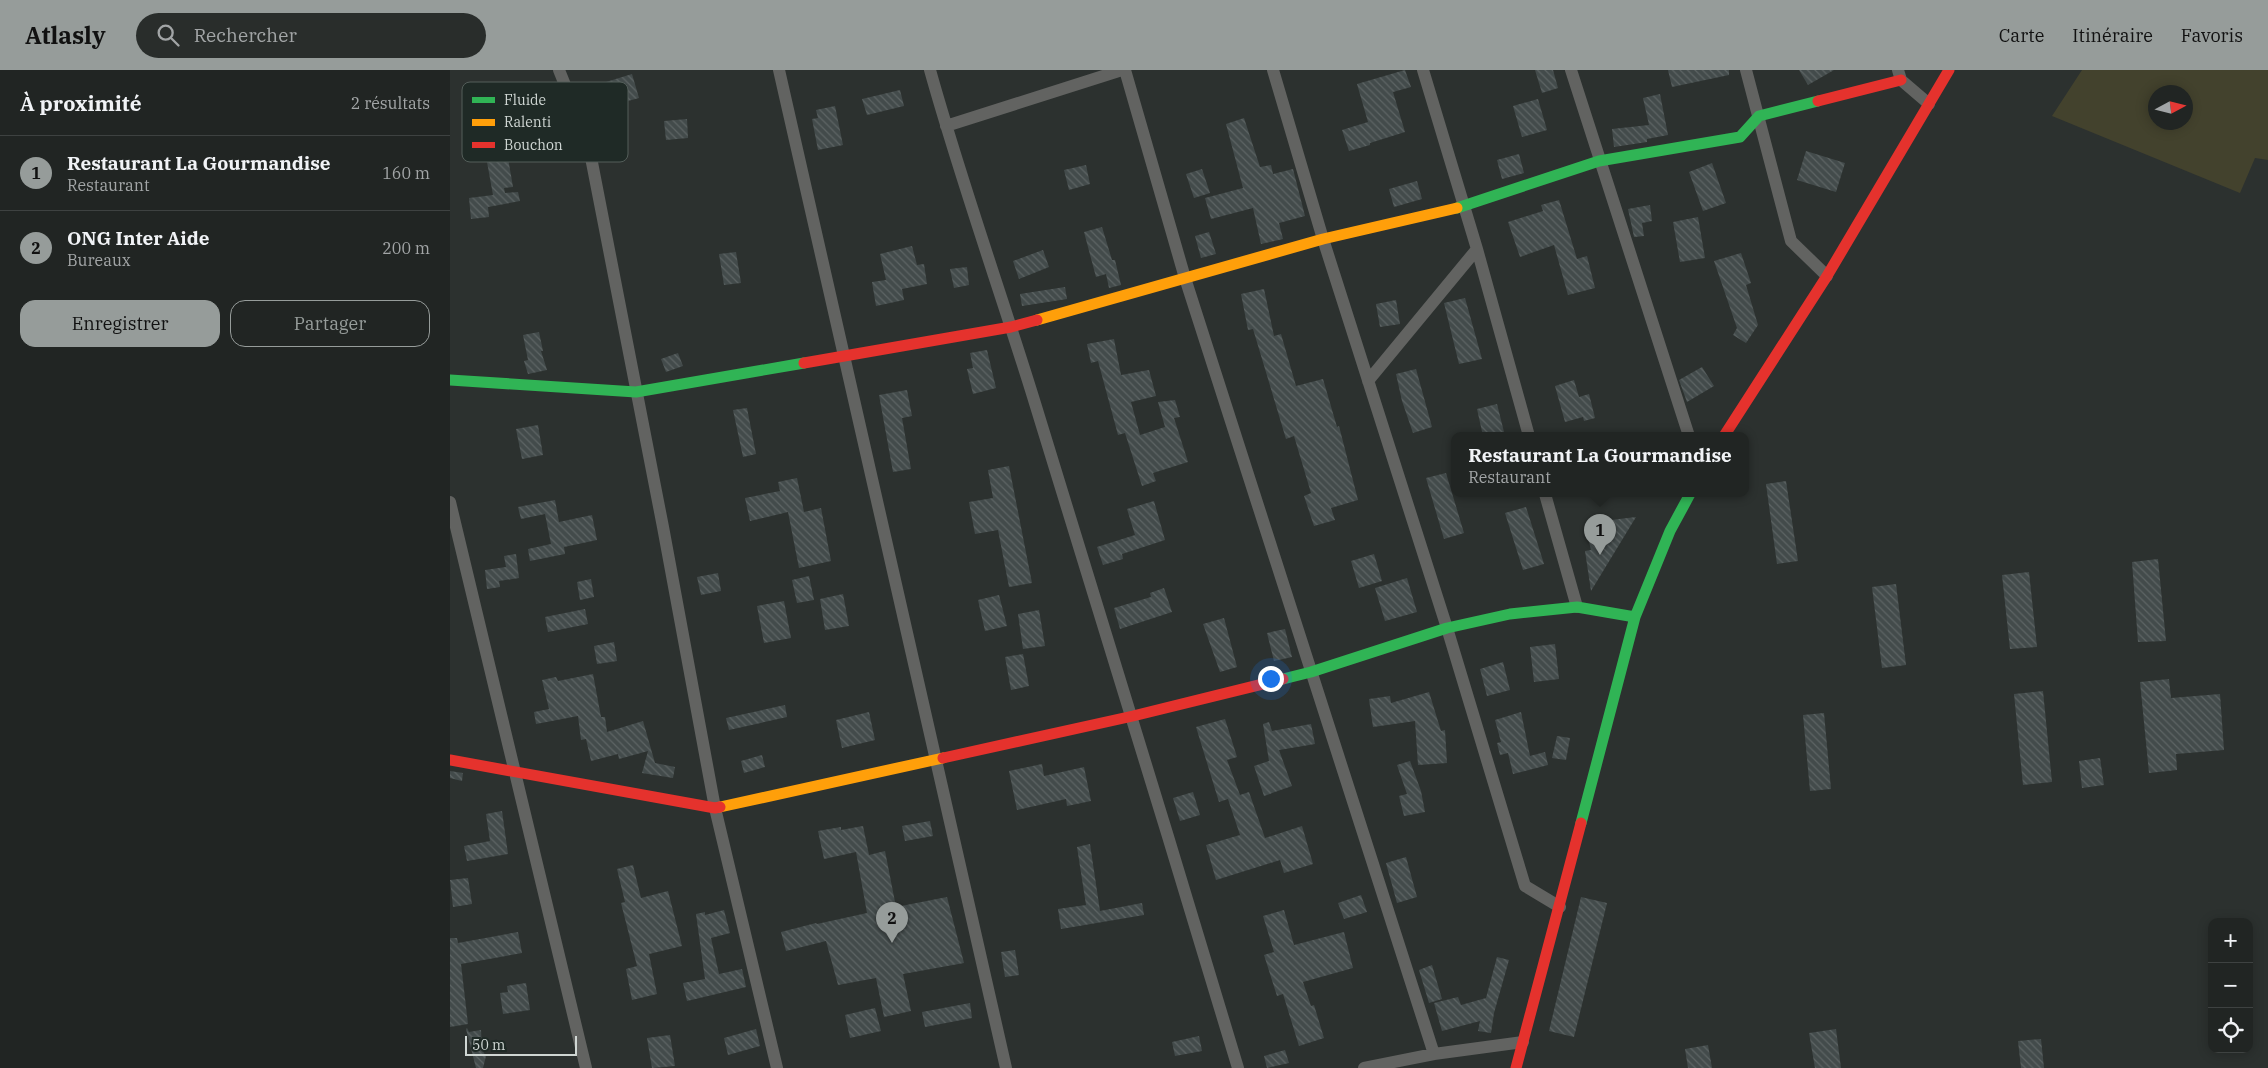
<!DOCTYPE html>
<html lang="fr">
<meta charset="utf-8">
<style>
body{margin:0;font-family:"IBM Plex Serif",serif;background:#292d2b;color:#f1f3f6}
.controls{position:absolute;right:15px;bottom:15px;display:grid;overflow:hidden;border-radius:10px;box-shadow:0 2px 12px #0003}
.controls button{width:45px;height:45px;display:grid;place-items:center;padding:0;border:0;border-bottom:1px solid #3e4241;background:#212523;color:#f1f3f6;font:25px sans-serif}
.compass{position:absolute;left:1698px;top:15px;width:45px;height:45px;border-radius:50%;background:#212523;box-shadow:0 2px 12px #0003;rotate:83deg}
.scale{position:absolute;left:15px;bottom:12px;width:112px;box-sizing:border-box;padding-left:5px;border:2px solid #cfd6d3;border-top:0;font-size:14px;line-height:18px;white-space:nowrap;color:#cfd6d3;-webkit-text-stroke:4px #1f2a26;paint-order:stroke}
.you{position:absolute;left:820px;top:608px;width:18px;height:18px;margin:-12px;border:4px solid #fff;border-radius:50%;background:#1a73e8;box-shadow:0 0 0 8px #1a73e833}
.badge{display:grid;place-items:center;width:32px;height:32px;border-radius:50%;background:#969c9a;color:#111;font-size:16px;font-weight:700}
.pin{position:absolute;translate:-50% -41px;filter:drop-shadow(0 1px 2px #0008)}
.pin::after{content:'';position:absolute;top:26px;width:18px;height:15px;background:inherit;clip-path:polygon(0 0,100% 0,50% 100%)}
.popup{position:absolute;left:1001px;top:362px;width:298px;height:65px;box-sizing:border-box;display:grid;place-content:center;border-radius:10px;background:#212523;filter:drop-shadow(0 1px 4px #0005);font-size:16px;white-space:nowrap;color:#a2a5a6}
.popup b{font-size:19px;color:#f1f3f6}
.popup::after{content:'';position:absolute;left:50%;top:100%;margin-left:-10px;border:10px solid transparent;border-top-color:#212523}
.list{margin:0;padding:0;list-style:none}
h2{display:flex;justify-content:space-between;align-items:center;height:65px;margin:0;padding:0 20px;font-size:21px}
h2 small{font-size:16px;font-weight:400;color:#a2a5a6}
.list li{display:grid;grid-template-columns:32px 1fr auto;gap:15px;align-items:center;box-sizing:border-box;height:75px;padding:0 20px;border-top:1px solid #3e4241}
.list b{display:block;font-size:19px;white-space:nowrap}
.list p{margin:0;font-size:16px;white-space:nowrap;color:#a2a5a6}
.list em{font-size:16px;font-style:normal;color:#a2a5a6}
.actions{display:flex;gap:10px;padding:15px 20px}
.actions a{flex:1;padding:11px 0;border:1px solid #969c9a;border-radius:15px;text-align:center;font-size:18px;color:#969c9a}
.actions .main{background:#969c9a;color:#111}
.icon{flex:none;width:28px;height:28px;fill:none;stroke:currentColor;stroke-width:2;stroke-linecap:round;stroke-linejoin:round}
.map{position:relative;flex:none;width:1818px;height:998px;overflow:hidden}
header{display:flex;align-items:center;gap:30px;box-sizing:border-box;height:70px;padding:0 25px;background:#969c9a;color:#111}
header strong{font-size:24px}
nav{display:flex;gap:28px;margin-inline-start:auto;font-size:18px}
.search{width:350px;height:45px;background:#292d2b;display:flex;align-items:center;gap:12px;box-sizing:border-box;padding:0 18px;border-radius:28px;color:#a2a5a6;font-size:19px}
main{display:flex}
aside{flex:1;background:#212523}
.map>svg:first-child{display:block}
</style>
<header>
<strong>Atlasly</strong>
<div class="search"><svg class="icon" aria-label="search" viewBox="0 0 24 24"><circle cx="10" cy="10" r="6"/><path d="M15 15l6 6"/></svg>Rechercher</div>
<nav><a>Carte</a><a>Itinéraire</a><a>Favoris</a></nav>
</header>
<main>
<aside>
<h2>À proximité<small>2 résultats</small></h2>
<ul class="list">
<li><span class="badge">1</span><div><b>Restaurant La Gourmandise</b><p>Restaurant</p></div><em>160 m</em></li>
<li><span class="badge">2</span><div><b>ONG Inter Aide</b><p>Bureaux</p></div><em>200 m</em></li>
</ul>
<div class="actions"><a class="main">Enregistrer</a><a>Partager</a></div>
</aside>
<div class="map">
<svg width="1818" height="998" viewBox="0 0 1818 998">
<defs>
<pattern id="building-back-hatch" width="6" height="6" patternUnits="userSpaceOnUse" patternTransform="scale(1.25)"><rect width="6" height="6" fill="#434b4b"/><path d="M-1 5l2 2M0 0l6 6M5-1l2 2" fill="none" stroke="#5d6464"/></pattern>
</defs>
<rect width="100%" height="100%" fill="#2c312f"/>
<path fill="#43422d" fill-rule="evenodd" d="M 1632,0 L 1818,0 L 1818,90 L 1805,88 L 1790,123 L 1602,46 ZM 1706,22 L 1736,22 L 1736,52 L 1706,52 Z"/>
<path fill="url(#building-back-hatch)" d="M 955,0 L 961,17 L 943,22 L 955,62 L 920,73 L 920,75 L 899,81 L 892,60 L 918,52 L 907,14 Z
M 1085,0 L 1103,0 L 1108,18 L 1092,23 Z
M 1218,0 L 1279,0 L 1279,5 L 1222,17 Z
M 1349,0 L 1384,0 L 1358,15 Z
M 182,4 L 189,28 L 163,35 L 156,12 Z
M 450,20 L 454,36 L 417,45 L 412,29 Z
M 1210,24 L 1218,65 L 1197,69 L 1197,72 L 1164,77 L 1162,59 L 1199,55 L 1193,28 Z
M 1088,29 L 1097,60 L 1072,67 L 1063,36 Z
M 385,36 L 393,75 L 368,80 L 362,49 L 368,48 L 366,40 Z
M 794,48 L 810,97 L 821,95 L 823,104 L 843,99 L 855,146 L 829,153 L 833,169 L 811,174 L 803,138 L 761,149 L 755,128 L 793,118 L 776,54 Z
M 237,49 L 238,68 L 216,70 L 214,51 Z
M 1356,81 L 1395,93 L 1386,122 L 1347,110 Z
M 1069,84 L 1074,103 L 1052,109 L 1047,90 Z
M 58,88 L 63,117 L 54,118 L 55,123 L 68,122 L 70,131 L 38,137 L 39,147 L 21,149 L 19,128 L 43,125 L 37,92 Z
M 1262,93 L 1276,133 L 1253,141 L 1239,102 Z
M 636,95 L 640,114 L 619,120 L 614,100 Z
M 752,99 L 760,123 L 744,128 L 736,104 Z
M 967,111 L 972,129 L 944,137 L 939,119 Z
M 1109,130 L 1127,189 L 1137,186 L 1145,218 L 1118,225 L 1104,175 L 1070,187 L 1058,152 L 1093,141 L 1091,135 Z
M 1200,135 L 1202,151 L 1192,153 L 1194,166 L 1184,167 L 1178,139 Z
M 1248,147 L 1255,188 L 1230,192 L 1223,152 Z
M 652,157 L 662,190 L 665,190 L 671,215 L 659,218 L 656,204 L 646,207 L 634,162 Z
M 759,162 L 766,184 L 751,188 L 745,166 Z
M 462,176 L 467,195 L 474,194 L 477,214 L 452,219 L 454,230 L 426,236 L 422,212 L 436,210 L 430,184 Z
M 593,180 L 599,197 L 569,209 L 563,191 Z
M 286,182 L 291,213 L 274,215 L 269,184 Z
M 1291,183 L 1301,213 L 1296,215 L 1308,255 L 1296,273 L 1283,265 L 1287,258 L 1264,191 Z
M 517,197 L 519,215 L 504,218 L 500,199 Z
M 615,217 L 617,229 L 572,236 L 570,224 Z
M 814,219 L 824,266 L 831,264 L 846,316 L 873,309 L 887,357 L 889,356 L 908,430 L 881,438 L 885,450 L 864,456 L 854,426 L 861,423 L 844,366 L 836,369 L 803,259 L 798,260 L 791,224 Z
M 1015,228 L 1032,289 L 1009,294 L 994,233 Z
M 946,230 L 950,254 L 930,257 L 926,234 Z
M 89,262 L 93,281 L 91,281 L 97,300 L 78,304 L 74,291 L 78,290 L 73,265 Z
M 664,269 L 671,305 L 699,300 L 706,326 L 681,332 L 690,365 L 715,357 L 708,332 L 725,330 L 730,347 L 724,348 L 738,392 L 703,403 L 706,411 L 692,416 L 675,363 L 668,365 L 648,291 L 641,293 L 637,274 Z
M 537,280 L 546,318 L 523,324 L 517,299 L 523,298 L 520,283 Z
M 228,283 L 233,296 L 216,302 L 211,289 Z
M 1252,297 L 1264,316 L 1237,332 L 1229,310 Z
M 966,299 L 982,357 L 963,363 L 952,331 L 946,304 Z
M 1124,310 L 1129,327 L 1139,324 L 1145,348 L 1134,351 L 1133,347 L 1115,352 L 1105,316 Z
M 457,320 L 462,346 L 452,348 L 461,399 L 443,402 L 429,325 Z
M 1047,334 L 1055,366 L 1033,366 L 1027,339 Z
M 297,338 L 306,384 L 293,387 L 283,340 Z
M 88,355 L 93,385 L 72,389 L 66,359 Z
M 559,396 L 582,513 L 559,517 L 548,460 L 525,464 L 519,432 L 543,428 L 538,400 Z
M 996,403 L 1014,463 L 994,469 L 976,408 Z
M 347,408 L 354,442 L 371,438 L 381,491 L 349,498 L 338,442 L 300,451 L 295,428 L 330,421 L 328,412 Z
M 1336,411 L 1348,491 L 1327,494 L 1316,414 Z
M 105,430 L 109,452 L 142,445 L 147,470 L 114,477 L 115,484 L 80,491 L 78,479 L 101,474 L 95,444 L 71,449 L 68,437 Z
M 704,431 L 715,470 L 672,484 L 673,489 L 653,495 L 647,477 L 685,465 L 677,439 Z
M 1076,437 L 1094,494 L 1073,500 L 1055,443 Z
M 1186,447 L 1141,521 L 1135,481 L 1141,480 L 1139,472 L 1147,471 L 1144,452 Z
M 66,484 L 69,508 L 49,511 L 50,517 L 37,519 L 35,500 L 56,497 L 54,486 Z
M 924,484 L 932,511 L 909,518 L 901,491 Z
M 1708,489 L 1716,571 L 1688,572 L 1682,492 Z
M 1579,502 L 1587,577 L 1560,579 L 1552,505 Z
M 268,503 L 271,521 L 251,525 L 247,507 Z
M 359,506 L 364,530 L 347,533 L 342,510 Z
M 957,508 L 967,542 L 935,551 L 925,518 Z
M 141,509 L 144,527 L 130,530 L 127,512 Z
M 1446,514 L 1456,595 L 1432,598 L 1422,517 Z
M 714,518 L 722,542 L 670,559 L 664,538 L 701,527 L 700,523 Z
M 393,524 L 399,556 L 375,560 L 370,529 Z
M 549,525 L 557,556 L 535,561 L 528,530 Z
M 334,531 L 341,568 L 314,573 L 307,536 Z
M 135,539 L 138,554 L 98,562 L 95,547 Z
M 589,540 L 595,576 L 573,579 L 568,544 Z
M 774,548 L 787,597 L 770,602 L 753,554 Z
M 835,559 L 842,587 L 824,591 L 817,563 Z
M 164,572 L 167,591 L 147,594 L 144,576 Z
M 1105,574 L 1109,609 L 1084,612 L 1080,577 Z
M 573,584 L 579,616 L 561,620 L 555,587 Z
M 1053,592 L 1060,620 L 1037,626 L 1030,599 Z
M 143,604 L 151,647 L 155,647 L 157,662 L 193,651 L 205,693 L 225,697 L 223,708 L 192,703 L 198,681 L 169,689 L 168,684 L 141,691 L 136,669 L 131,670 L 128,646 L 86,654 L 84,642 L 99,639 L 92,610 L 106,607 L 108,611 Z
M 1719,609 L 1721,628 L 1770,624 L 1774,680 L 1726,684 L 1727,700 L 1699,703 L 1690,612 Z
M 1593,621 L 1602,712 L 1573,715 L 1564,624 Z
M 979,622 L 991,661 L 995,660 L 997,693 L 968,695 L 965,651 L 923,657 L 919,629 L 940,626 L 941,633 Z
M 335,635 L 337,647 L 279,660 L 276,648 Z
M 419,642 L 425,670 L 392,678 L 386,650 Z
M 1071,642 L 1080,686 L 1095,682 L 1098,695 L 1063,704 L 1058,683 L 1050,685 L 1047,673 L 1051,672 L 1045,650 Z
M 1374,643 L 1381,719 L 1360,721 L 1353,645 Z
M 775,649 L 787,687 L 777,690 L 790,725 L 799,722 L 815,768 L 852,756 L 863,794 L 834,803 L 830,790 L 766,810 L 756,775 L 790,765 L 778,729 L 769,732 L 746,657 Z
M 819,652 L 822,661 L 861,654 L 865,674 L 829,680 L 842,716 L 814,726 L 804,696 L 819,691 L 813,654 Z
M 1107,666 L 1120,668 L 1116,690 L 1102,688 Z
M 312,685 L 315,697 L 294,703 L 291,691 Z
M 1650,688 L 1654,715 L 1632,718 L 1629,691 Z
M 960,691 L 971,721 L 975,742 L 954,746 L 949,726 L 957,724 L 947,695 Z
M 592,694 L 594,706 L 634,697 L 641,731 L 617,736 L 616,729 L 567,740 L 559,701 Z
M 0,701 L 13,703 L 12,711 L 0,708 Z
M 743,722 L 750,745 L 730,751 L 723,728 Z
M 52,741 L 58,784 L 17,791 L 14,776 L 40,771 L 36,744 Z
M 480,751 L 483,766 L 455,771 L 452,756 Z
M 413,756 L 419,785 L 435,781 L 446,837 L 497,827 L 514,893 L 453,904 L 461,941 L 434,947 L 426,908 L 388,915 L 376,871 L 336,881 L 331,862 L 366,853 L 367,854 L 417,843 L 406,782 L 374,789 L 368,761 L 391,757 L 391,760 Z
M 640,774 L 650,841 L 692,833 L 694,845 L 611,859 L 608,839 L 636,835 L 627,777 Z
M 956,787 L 967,827 L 947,833 L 936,793 Z
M 183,795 L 191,828 L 218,821 L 232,876 L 199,884 L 207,924 L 182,930 L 176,899 L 187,896 L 171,833 L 175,832 L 167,799 Z
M 18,808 L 22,834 L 3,837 L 0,810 Z
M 911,825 L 917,842 L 894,849 L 888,833 Z
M 1131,827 L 1157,833 L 1124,967 L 1099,961 Z
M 274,840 L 280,863 L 261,868 L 269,904 L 292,899 L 296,917 L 237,931 L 233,913 L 255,909 L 246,844 L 255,842 L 255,845 Z
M 834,840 L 844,875 L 894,862 L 903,898 L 853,912 L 861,936 L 864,935 L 874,968 L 849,976 L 833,924 L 827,926 L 814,885 L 824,882 L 813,846 Z
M 68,862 L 72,883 L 11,894 L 18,954 L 0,957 L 0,868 L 7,868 L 8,873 Z
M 565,880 L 569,905 L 555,907 L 551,882 Z
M 1047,887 L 1059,890 L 1044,943 L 1041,963 L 1028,961 L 1030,951 L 992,961 L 984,933 L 1008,927 L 1011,935 L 1036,928 Z
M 982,895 L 992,929 L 979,933 L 969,900 Z
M 76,913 L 80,940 L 53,944 L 50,923 L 58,922 L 57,916 Z
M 520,933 L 522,948 L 475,957 L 472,942 Z
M 425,938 L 431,961 L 400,968 L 395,945 Z
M 17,958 L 19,962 L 31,960 L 32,980 L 36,986 L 33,998 L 26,998 L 16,959 Z
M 306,959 L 310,976 L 278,985 L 274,968 Z
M 1386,959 L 1391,998 L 1365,998 L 1359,963 Z
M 220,965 L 225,996 L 202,998 L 197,968 Z
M 749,966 L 752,981 L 725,986 L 722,972 Z
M 1591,969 L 1594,998 L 1571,998 L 1568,971 Z
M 1258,975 L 1262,998 L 1238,998 L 1235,979 Z
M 835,980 L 839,993 L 817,998 L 814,986 Z"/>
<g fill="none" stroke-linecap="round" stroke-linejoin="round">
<path stroke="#626361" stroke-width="12" d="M 109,0 L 138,72 L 213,457 L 265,738 L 327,998
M 329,0 C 402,333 481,665 556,998
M 480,0 C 511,111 550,220 584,330 C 653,553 721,775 788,998
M 675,0 L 735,208 L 984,984
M 823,0 L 873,169 L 997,558 L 1075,816 L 1110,837
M 973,0 L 1027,179 L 1079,366
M 1121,0 L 1239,366
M 1296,0 L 1341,171 L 1377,206
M 1448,0 L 1451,10 L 1479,34
M 496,56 L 672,0
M 918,311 L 1027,179
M 1095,424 L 1127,537
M 0,432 L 136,998
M 914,998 L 984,984 L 1073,972"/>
<path stroke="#30b455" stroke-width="11" d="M 1007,138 L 1149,91 L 1290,67 L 1309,46 L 1368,31
M 0,310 L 186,322 L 354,293
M 833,609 L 861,602 L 997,558 L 1060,544 L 1127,537 L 1185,547
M 1131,753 L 1185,547 L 1220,461 L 1240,424"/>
<path stroke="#ff9f0a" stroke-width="11" d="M 587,250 L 873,169 L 1007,138
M 270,737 L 493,688"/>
<path stroke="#e5322d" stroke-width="11" d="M 1368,31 L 1451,10
M 354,293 L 561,257 L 587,250
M 1274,366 L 1377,206 L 1499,0
M 493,688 L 683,646 L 833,609
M 0,690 L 265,738 L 270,737
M 1066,998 L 1131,753"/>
</g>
<rect x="12" y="12" width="166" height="80" rx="8" fill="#1f2a26" stroke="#545e5a" stroke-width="1"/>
<rect x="22" y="27" width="23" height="6" fill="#30b455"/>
<rect x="22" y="49" width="23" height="7" fill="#ff9f0a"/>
<rect x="22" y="72" width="23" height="6" fill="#e5322d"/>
<g font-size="14" fill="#cfd6d3">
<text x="54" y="35">Fluide</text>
<text x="54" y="57">Ralenti</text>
<text x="54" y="80">Bouchon</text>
</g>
</svg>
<div class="controls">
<button>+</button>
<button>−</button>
<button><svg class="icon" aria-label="locate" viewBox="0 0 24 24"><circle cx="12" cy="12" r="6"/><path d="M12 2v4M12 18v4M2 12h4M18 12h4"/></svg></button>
</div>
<svg class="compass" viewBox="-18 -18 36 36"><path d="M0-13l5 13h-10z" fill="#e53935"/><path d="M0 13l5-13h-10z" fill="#a2a5a6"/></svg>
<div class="scale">50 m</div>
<div class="you"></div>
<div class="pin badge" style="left:1150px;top:485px">1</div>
<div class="popup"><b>Restaurant La Gourmandise</b>Restaurant</div>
<div class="pin badge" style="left:442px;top:873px">2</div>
</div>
</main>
